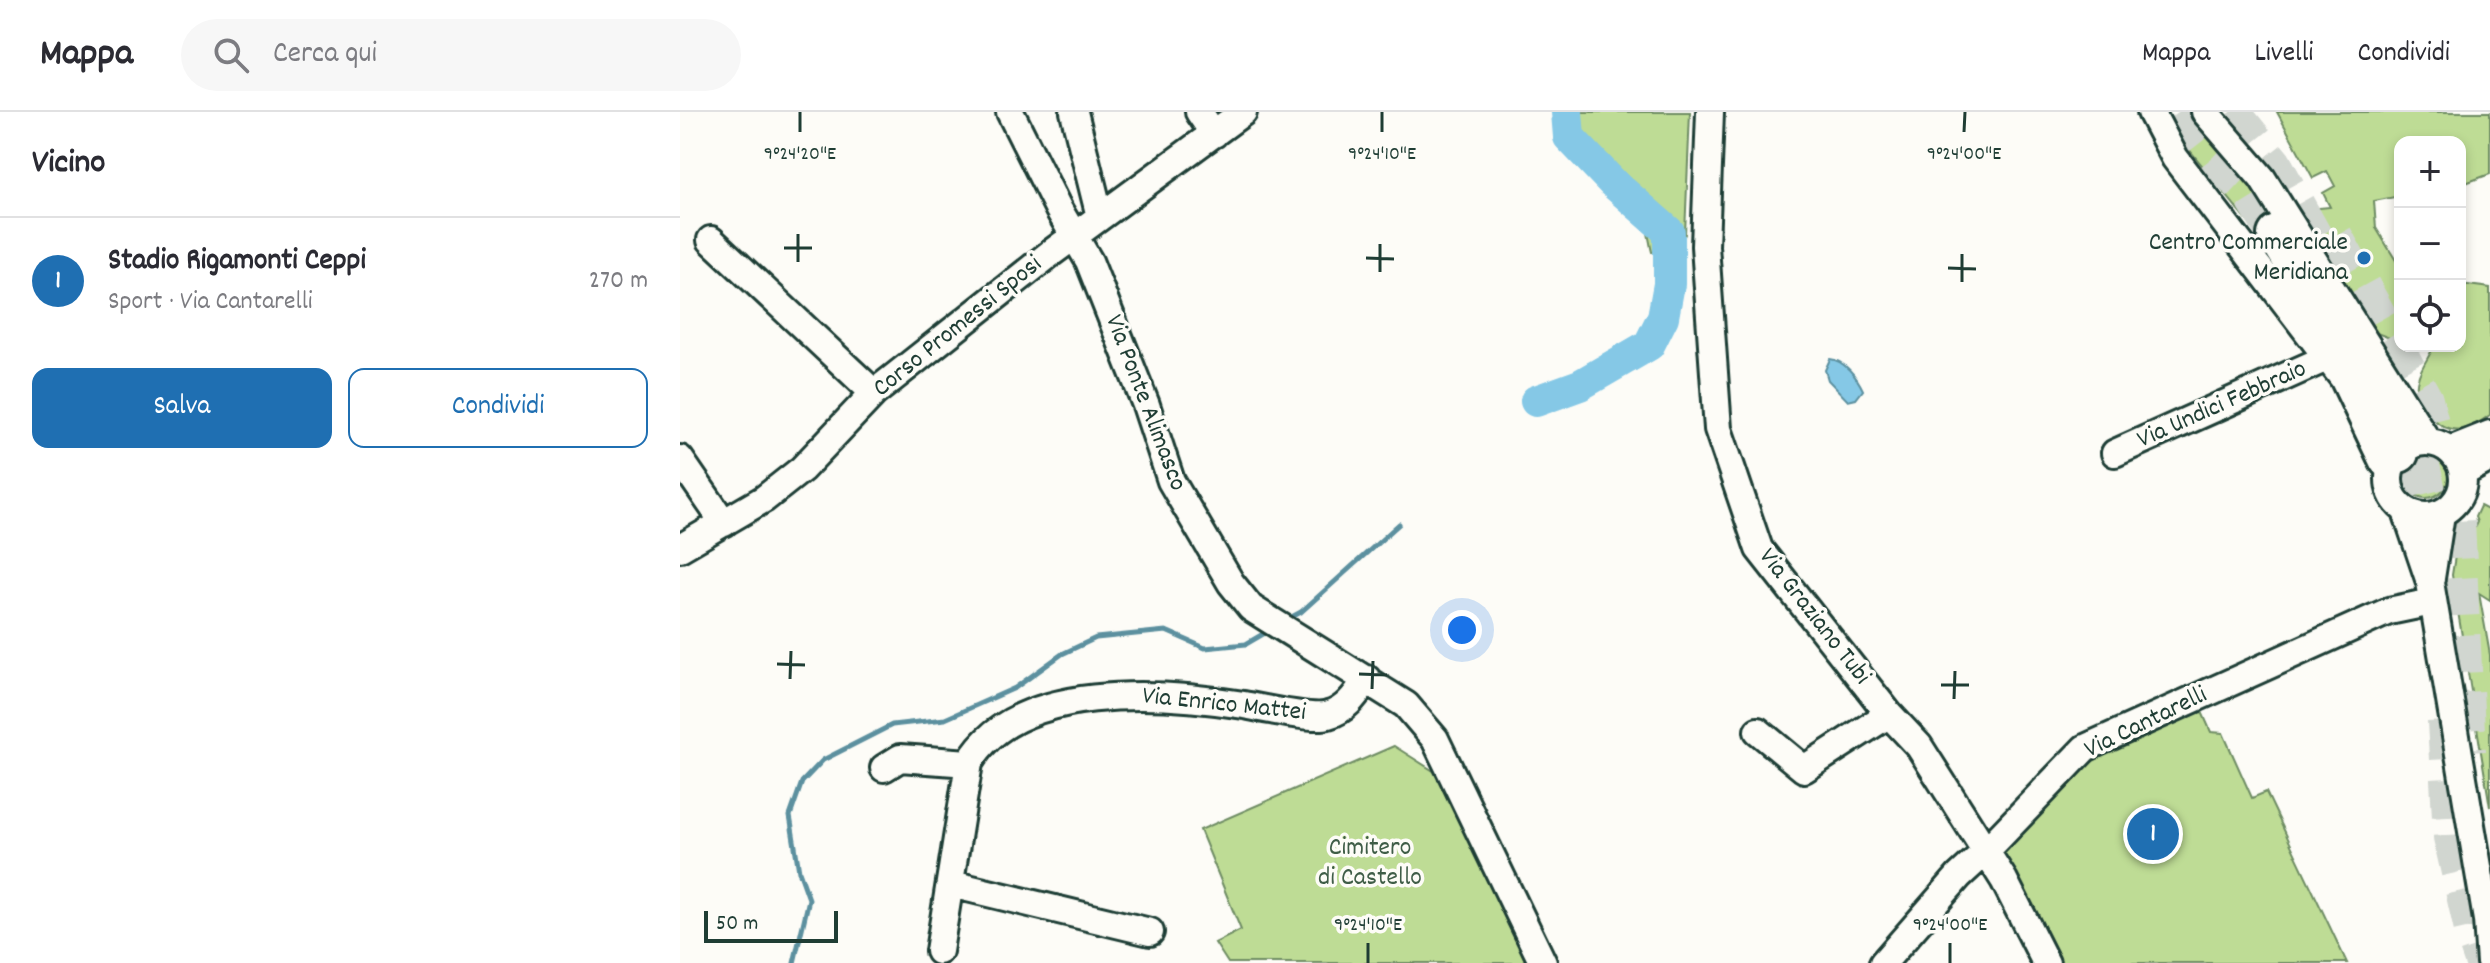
<!DOCTYPE html>
<html lang="it">
<meta charset="utf-8">
<style>
body{margin:0;font-family:Dekko,sans-serif;background:#f7f7f7;color:#2b2b33}
.controls{position:absolute;right:24px;top:24px;display:grid;overflow:hidden;border-radius:16px;box-shadow:0 4px 12px #0003}
.controls button{width:72px;height:72px;display:grid;place-items:center;padding:0;border:0;border-bottom:2px solid #e1e1e2;background:#fff;color:#2b2b33;font:40px sans-serif}
.scale{position:absolute;left:24px;bottom:20px;width:134px;box-sizing:border-box;padding-left:8px;border:4px solid #1f3d34;border-top:0;font-size:22px;line-height:28px;white-space:nowrap;color:#1f3d34;-webkit-text-stroke:6px #fdfcf7;paint-order:stroke}
.you{position:absolute;left:782px;top:518px;width:28px;height:28px;margin:-20px;border:6px solid #fff;border-radius:50%;background:#1a73e8;box-shadow:0 0 0 12px #1a73e833}
.badge{display:grid;place-items:center;width:52px;height:52px;border-radius:50%;background:#1f6fb2;color:#fff;font-size:26px;font-weight:700}
.pin{position:absolute;translate:-50% -50%;border:4px solid #fff;box-shadow:0 2px 8px #0006}
.list{margin:0;padding:0;list-style:none}
h2{display:flex;justify-content:space-between;align-items:center;height:104px;margin:0;padding:0 32px;font-size:34px}
h2 small{font-size:26px;font-weight:400;color:#7c7c81}
.list li{display:grid;grid-template-columns:52px 1fr auto;gap:24px;align-items:center;box-sizing:border-box;height:128px;padding:0 32px;border-top:2px solid #e1e1e2}
.list b{display:block;font-size:30px;white-space:nowrap}
.list p{margin:0;font-size:26px;white-space:nowrap;color:#7c7c81}
.list em{font-size:26px;font-style:normal;color:#7c7c81}
.actions{display:flex;gap:16px;padding:24px 32px}
.actions a{flex:1;padding:18px 0;border:2px solid #1f6fb2;border-radius:16px;text-align:center;font-size:28px;color:#1f6fb2}
.actions .main{background:#1f6fb2;color:#fff}
.icon{flex:none;width:44px;height:44px;fill:none;stroke:currentColor;stroke-width:2;stroke-linecap:round;stroke-linejoin:round}
.map{position:relative;flex:none;width:1810px;height:851px;overflow:hidden}
header{display:flex;align-items:center;gap:48px;box-sizing:border-box;height:112px;padding:0 40px;background:#fff;border-bottom:2px solid #e1e1e2}
header strong{font-size:38px}
nav{display:flex;gap:44px;margin-inline-start:auto;font-size:28px}
.search{width:560px;height:72px;background:#f7f7f7;display:flex;align-items:center;gap:20px;box-sizing:border-box;padding:0 28px;border-radius:44px;color:#7c7c81;font-size:30px}
main{display:flex}
aside{flex:1;background:#fff}
.map>svg:first-child{display:block}
</style>
<header>
<strong>Mappa</strong>
<div class="search"><svg class="icon" aria-label="search" viewBox="0 0 24 24"><circle cx="10" cy="10" r="6"/><path d="M15 15l6 6"/></svg>Cerca qui</div>
<nav><a>Mappa</a><a>Livelli</a><a>Condividi</a></nav>
</header>
<main>
<aside>
<h2>Vicino<small></small></h2>
<ul class="list">
<li><span class="badge">1</span><div><b>Stadio Rigamonti Ceppi</b><p>Sport · Via Cantarelli</p></div><em>270 m</em></li>
</ul>
<div class="actions"><a class="main">Salva</a><a>Condividi</a></div>
</aside>
<div class="map">
<svg width="1810" height="851" viewBox="0 0 1810 851">
<rect width="100%" height="100%" fill="#fdfcf7"/>
<filter id="ink" filterUnits="userSpaceOnUse"><feTurbulence type="fractalNoise" baseFrequency=".0125" numOctaves="2"/><feDisplacementMap in="SourceGraphic" scale="16" xChannelSelector="R" yChannelSelector="G"/><feConvolveMatrix kernelMatrix="1 2 1 2 8 2 1 2 1" color-interpolation-filters="sRGB"/></filter>
<g filter="url(#ink)">
<path fill="#bedc95" stroke="#6e8c64" stroke-width="2" d="M 881,0 L 1010,0 L 1005,122 L 997,141 L 972,140 C 969,129 968,113 962,104 C 939,72 871,45 881,0 Z
M 1597,0 L 1810,0 L 1810,62 L 1780,73 L 1780,30 L 1720,30 L 1720,84 L 1694,89 L 1696,116 L 1720,155 L 1720,230 L 1694,220 L 1666,179 L 1637,128 L 1629,97 L 1650,95 L 1643,81 L 1655,74 L 1647,59 L 1633,66 Z
M 1514,4 L 1532,19 L 1597,108 L 1577,121 L 1507,35 C 1497,21 1494,9 1514,4 Z
M 1780,172 L 1810,176 L 1810,303 C 1788,319 1769,326 1749,302 C 1744,296 1738,288 1737,280 C 1734,266 1746,250 1752,238 L 1746,234 L 1780,234 Z
M1724 364a22 22 0 1 1 44 0a22 22 0 1 1-44 0Z
M 1800,394 L 1810,399 L 1810,488 L 1799,481 L 1810,543 L 1810,695 L 1772,463 L 1775,444 L 1783,423 L 1792,421 L 1797,410 L 1795,405 Z
M 1519,593 L 1531,620 L 1543,621 L 1572,686 L 1586,680 L 1667,851 L 1376,851 L 1323,741 L 1394,659 Z
M 714,634 L 755,660 L 848,851 L 548,851 L 535,831 L 561,818 L 520,718 Z"/>
<path fill="#85c8e6" stroke="#5c909f" stroke-width="2" d="M 1150,247 C 1164,248 1177,265 1183,278 L 1176,287 L 1168,289 L 1148,268 L 1145,258 Z"/>
<g fill="none" stroke-linecap="round" stroke-linejoin="round">
<path stroke="#5c909f" stroke-width="5" d="M 606,508 L 621,500 L 719,412
M 114,851 L 129,787 L 119,759 L 110,704 L 122,670 L 143,648 L 212,613 L 265,607 L 335,576 L 382,542 L 416,526 L 486,519 L 525,536 L 566,532 L 590,518"/>
<path stroke="#85c8e6" stroke-width="32" d="M 856,289 L 900,273 L 969,233 L 983,205 L 989,172 L 989,120 L 932,70 L 889,25 L 887,0"/>
<path stroke="#d1d6d0" stroke-width="38" stroke-dasharray="38 19" stroke-linecap="butt" d="M 1498,0 L 1533,45 L 1569,78 L 1597,123
M 1551,0 L 1593,52 L 1654,162
M 1654,125 L 1744,288 L 1750,311
M 1725,289 L 1757,420 L 1758,444
M 1776,409 L 1787,640
M 1766,609 L 1772,725 L 1794,822 L 1804,851"/>
<g stroke="#1f3d34" stroke-width="32">
<path id="minor" d="M 330,0 L 379,98 L 409,149 L 466,293 L 491,369 L 551,471 L 571,496 L 726,593 L 755,627 L 863,851
M 394,0 L 420,105
M 519,0 L 534,22
M 1030,0 L 1025,134 L 1038,317 L 1079,437 L 1209,602 L 1239,634 L 1324,768 L 1366,851
M 1471,0 L 1495,46 L 1663,266 L 1703,350 L 1710,358
M 1525,0 L 1582,66 L 1748,330
M 31,128 L 194,281
M1709 367a37 37 0 1 1 74 0a37 37 0 1 1-74 0Z
M 1770,338 L 1810,322
M 1435,341 L 1649,245
M 0,347 L 44,411
M 1783,361 L 1810,346
M 1726,399 L 1750,470 L 1807,808 L 1810,851
M 0,436 L 84,387 L 122,357 L 194,281 L 371,141 L 563,0
M 1751,466 L 1761,402
M 1078,619 L 1124,657 L 1209,602
M 204,656 L 220,646 L 289,651
M 271,772 L 470,820
M 259,839 L 289,651 C 335,569 484,580 564,593 C 582,596 634,608 648,603 C 667,598 677,581 687,567
M 1203,851 L 1279,764 L 1304,741 L 1405,636 L 1709,499 L 1752,490"/>
</g>
<g stroke="#1f3d34" stroke-width="44">
<path id="highway" d="M 1597,123 L 1684,263 L 1719,341"/>
</g>
<use href="#minor" stroke="#fdfcf7" stroke-width="26"/>
<use href="#highway" stroke="#fdfcf7" stroke-width="38"/>
</g>
</g>
<path fill="none" stroke="#1f3d34" stroke-width="3" d="M 120,20 L 120,0M 702,20 L 702,0M 1284,20 L 1285,0M 104,136 L 132,136M 686,146 L 714,147M 118,150 L 118,122M 1268,156 L 1296,157M 700,160 L 700,132M 1282,170 L 1282,142M 97,552 L 125,553M 679,562 L 707,563M 110,567 L 111,539M 1261,573 L 1289,573M 692,577 L 693,549M 1274,587 L 1275,559M 688,851 L 688,831M 1270,851 L 1270,831"/>
<circle fill="#1f6fb2" stroke="#fdfcf7" stroke-width="3" cx="1684" cy="146" r="8"/>
<g text-anchor="middle" dominant-baseline="central" stroke-width="7" stroke-linejoin="round" paint-order="stroke">
<g font-size="26" fill="#1f3d34" stroke="#fdfcf7" text-anchor="end">
<text x="1668" y="131">Centro Commerciale<tspan x="1668" dy="30">Meridiana</tspan></text>
</g>
<g font-size="26" fill="#1f3d34" stroke="#fdfcf7">
<text transform="translate(278 215) rotate(-39)">Corso Promessi Sposi</text>
<text transform="translate(465 291) rotate(69)">Via Ponte Alimasco</text>
<text transform="translate(1542 293) rotate(-24)">Via Undici Febbraio</text>
<text transform="translate(1134 505) rotate(52)">Via Graziano Tubi</text>
<text transform="translate(544 593) rotate(6)">Via Enrico Mattei</text>
<text transform="translate(1466 611) rotate(-26)">Via Cantarelli</text>
</g>
<g font-size="26" fill="#3f5d47" stroke="#fdfcf7">
<text x="690" y="736">Cimitero<tspan x="690" dy="30">di Castello</tspan></text>
</g>
</g>
<g font-size="20" text-anchor="middle" fill="#1f3d34" stroke="#fdfcf7" stroke-width="7" stroke-linejoin="round" paint-order="stroke">
<text x="120" y="47">9°24'20"E</text>
<text x="702" y="47">9°24'10"E</text>
<text x="1284" y="47">9°24'00"E</text>
<text x="688" y="818">9°24'10"E</text>
<text x="1270" y="818">9°24'00"E</text>
</g>
</svg>
<div class="controls">
<button>+</button>
<button>−</button>
<button><svg class="icon" aria-label="locate" viewBox="0 0 24 24"><circle cx="12" cy="12" r="6"/><path d="M12 2v4M12 18v4M2 12h4M18 12h4"/></svg></button>
</div>
<div class="scale">50 m</div>
<div class="you"></div>
<div class="pin badge" style="left:1473px;top:722px">1</div>
</div>
</main>
